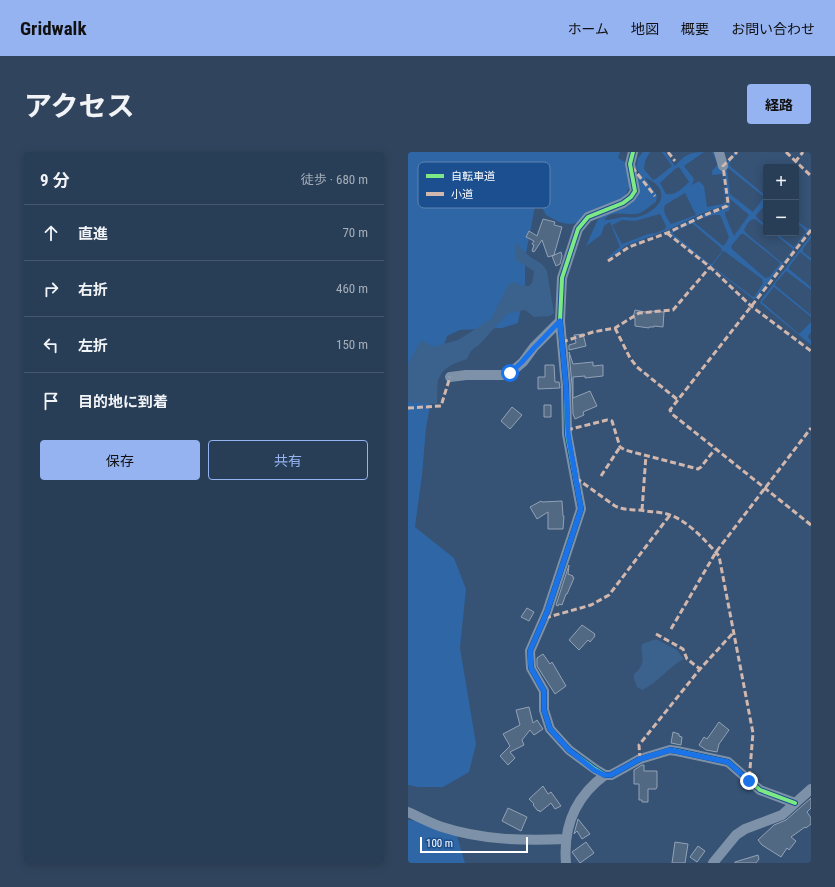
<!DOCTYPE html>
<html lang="ja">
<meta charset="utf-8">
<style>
body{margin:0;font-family:"Roboto Condensed","Noto Sans JP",sans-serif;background:#30455d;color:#f1f3f6}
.controls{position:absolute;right:12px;top:12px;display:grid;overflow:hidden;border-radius:4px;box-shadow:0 2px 10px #0003}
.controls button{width:36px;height:36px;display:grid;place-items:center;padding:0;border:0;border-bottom:1px solid #44576d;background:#283e57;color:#f1f3f6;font:20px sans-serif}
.scale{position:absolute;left:12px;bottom:10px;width:108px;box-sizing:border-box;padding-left:4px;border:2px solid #fff;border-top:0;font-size:11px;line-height:14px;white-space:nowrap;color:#fff;-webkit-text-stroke:3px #1b4f8f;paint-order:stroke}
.stop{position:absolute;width:12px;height:12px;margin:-9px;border:3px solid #1a73e8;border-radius:50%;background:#fff}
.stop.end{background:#1a73e8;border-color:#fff;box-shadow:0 1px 4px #0008}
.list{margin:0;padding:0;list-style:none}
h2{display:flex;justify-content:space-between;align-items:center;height:52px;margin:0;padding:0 16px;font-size:17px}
h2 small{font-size:13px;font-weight:400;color:#a5aeba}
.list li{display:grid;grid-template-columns:26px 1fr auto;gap:12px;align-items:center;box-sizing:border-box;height:56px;padding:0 16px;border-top:1px solid #44576d}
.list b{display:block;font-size:15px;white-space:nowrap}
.list em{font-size:13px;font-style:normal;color:#a5aeba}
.actions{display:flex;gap:8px;padding:12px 16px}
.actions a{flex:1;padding:9px 0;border:1px solid #95b2f1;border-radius:4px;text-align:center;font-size:14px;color:#95b2f1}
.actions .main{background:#95b2f1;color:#111}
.icon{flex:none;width:22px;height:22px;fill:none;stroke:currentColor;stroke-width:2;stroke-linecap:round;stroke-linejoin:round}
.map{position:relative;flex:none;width:403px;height:711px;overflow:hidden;border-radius:4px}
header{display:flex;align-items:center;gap:24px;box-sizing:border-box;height:56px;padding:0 20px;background:#95b2f1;color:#111}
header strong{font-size:19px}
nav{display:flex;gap:22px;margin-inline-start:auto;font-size:14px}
.intro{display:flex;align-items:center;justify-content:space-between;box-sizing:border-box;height:96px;padding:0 24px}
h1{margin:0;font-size:28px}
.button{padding:10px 18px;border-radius:4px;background:#95b2f1;color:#111;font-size:14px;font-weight:700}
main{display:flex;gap:24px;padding:0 24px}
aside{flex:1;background:#283e57;border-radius:4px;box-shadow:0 2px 10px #0003}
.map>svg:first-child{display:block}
</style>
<header>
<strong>Gridwalk</strong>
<nav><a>ホーム</a><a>地図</a><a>概要</a><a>お問い合わせ</a></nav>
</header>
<div class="intro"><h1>アクセス</h1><a class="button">経路</a></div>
<main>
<aside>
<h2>9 分<small>徒歩 · 680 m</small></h2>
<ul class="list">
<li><svg class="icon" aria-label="ahead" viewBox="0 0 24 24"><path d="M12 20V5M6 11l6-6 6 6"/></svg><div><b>直進</b></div><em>70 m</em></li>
<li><svg class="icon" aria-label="right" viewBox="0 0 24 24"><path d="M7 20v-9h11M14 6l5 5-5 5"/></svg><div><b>右折</b></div><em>460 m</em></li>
<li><svg class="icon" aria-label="left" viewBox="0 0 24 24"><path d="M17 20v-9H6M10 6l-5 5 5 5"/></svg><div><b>左折</b></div><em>150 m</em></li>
<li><svg class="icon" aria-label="arrive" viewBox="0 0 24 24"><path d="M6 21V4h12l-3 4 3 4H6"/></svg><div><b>目的地に到着</b></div></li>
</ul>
<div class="actions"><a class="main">保存</a><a>共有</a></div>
</aside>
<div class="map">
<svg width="403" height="711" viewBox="0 0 403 711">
<rect width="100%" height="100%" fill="#365274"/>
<path fill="#2f66a5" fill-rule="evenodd" d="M 0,0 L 212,0 L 210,6 L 220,12 L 222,33 L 216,47 L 173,71 L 160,72 L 151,70 L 138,63 L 132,52 L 128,49 L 117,107 L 117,135 L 110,171 L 94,176 L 52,178 L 39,184 L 29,215 L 18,276 L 14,323 L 7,375 L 46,406 L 58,437 L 52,496 L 68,592 L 61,620 L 35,635 L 10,635 L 0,633 Z
M 235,0 L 242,0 L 237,9 L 236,17 L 245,28 L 249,26 L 264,14 L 254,0 L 257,0 L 267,14 C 276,3 282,0 296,0 L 276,14 L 286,27 L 284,33 L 291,29 L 296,34 L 299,55 L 315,52 L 317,50 L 314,22 L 304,23 L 304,19 L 310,12 L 304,0 L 309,0 L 313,11 L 318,53 L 295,61 L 260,78 L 217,94 L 207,103 L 199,106 L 212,95 L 202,70 L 196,74 L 193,83 L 178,94 L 189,69 L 193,64 L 224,48 L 229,24 L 231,20 L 228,16 L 230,6 ZM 271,15 L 281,30 C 274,36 268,44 258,42 L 252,31 L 267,17 ZM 237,26 C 242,27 249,32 252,37 C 258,51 243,61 230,65 C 226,66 220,65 215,65 C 208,66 202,68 196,68 C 204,56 221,65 232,61 C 237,59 243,53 248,50 L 249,44 L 248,42 ZM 277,41 L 288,63 L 263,72 C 260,67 254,60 257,53 ZM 252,62 L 258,74 L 257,77 L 248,81 L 240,82 L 214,92 L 204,73 L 214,68 L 227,69 Z
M 327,0 L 331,0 L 328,2 L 321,12 L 323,15 L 358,44 L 358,52 L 348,63 L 349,66 L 358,73 L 358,76 L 347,67 C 341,67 339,73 336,78 L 339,82 L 373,110 L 375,110 L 385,97 L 365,81 L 368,81 L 386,95 L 398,80 L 397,78 L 388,70 L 388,68 L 400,77 L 403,75 L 347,147 L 345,147 L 263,83 L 262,80 L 294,63 L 319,56 L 320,52 L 316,15 ZM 320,16 L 356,45 L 345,60 L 322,42 L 319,17 ZM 322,47 L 341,63 L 326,84 L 317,63 L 317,60 L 321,59 L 322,55 ZM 305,63 L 312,63 L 313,65 L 321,85 L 318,91 L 315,94 L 286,70 L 289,68 ZM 282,72 L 285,72 L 313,96 L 314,99 L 304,112 L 302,112 L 265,82 L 265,80 ZM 333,82 L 336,82 L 371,110 L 372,112 L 361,125 L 357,126 L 323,96 L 324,93 ZM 315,99 L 316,99 L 354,127 L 355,131 L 347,144 L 345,145 L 304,114 Z
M 403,83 L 403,86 L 395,97 L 395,100 L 403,106 L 403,109 L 392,100 L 381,115 L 381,117 L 403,135 L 403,138 L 378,119 L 367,132 L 368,134 L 403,163 L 403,165 L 366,135 L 354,150 L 391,182 L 403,170 L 403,180 L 400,184 L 401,187 L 403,188 L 403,193 L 352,151 L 353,148 Z
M 0,668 L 25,670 L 46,674 L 57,711 L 0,711 Z"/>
<path fill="#3b618d" d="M 107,89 C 112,95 118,102 124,106 C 131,110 135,112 139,119 L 146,161 L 142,164 L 126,165 L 117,158 L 99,162 L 71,193 C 64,197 62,200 59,207 C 48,211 36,214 31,226 C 28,233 30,245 29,252 L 0,250 L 0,213 L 13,188 L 25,195 L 50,188 L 83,167 L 101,132 L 107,130 L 111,133 L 121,134 L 124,131 L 126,119 L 108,108 Z
M 248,487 L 269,498 L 276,507 C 260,515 250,531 234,538 L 229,535 C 221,516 230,525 234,511 C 236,505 232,498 234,492 Z"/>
<path fill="#526984" stroke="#92a2b6" d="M 135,67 L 147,70 L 146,73 L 154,75 L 146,103 L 140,105 L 134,88 L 126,100 L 124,99 L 126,93 L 124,92 L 126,89 L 118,85 L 121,79 L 129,84 Z
M 153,100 L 154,104 L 152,112 L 148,114 L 144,104 Z
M 227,158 L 242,161 L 242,159 L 256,160 L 255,175 L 246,174 L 246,175 L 241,175 L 241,176 L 227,174 L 227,166 L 225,166 Z
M 175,182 L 178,194 L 161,198 L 161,193 L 168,191 L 166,183 Z
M 161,200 L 165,212 L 185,210 L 185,214 L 195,213 L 195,224 L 177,226 L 177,224 L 165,225 L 165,246 L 182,239 L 189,254 L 175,260 L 176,263 L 167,267 L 165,262 L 164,233 Z
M 137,213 L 146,213 L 147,230 L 151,230 L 152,236 L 130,237 L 130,225 L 137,225 Z
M 136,253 L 143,253 L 143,265 L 136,265 Z
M 104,255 L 114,263 L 102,277 L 93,269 Z
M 133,349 L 134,350 L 154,349 L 155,364 L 156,364 L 155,377 L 140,377 L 140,360 L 129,367 L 122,355 Z
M 161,413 L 160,422 L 165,424 L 165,426 L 166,426 L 159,442 L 158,442 L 154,453 L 151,452 L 150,454 L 148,453 Z
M 119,456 L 126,460 L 121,469 L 113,465 Z
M 174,473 L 187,482 L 186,484 L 187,484 L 182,490 L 180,488 L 171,498 L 161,488 Z
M 135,502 L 142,512 L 144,510 L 158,534 L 147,542 L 129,514 L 129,506 Z
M 121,555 L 125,571 L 129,568 L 135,577 L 126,583 L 122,578 L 114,588 L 116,593 L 102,600 L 107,606 L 100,613 L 92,604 L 102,594 L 95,582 L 112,573 L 108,558 Z
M 311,570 L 321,578 L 311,592 L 309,600 L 298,598 L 291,593 L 296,585 L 299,587 Z
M 265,580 L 271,582 L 271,584 L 274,585 L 273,593 L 263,591 Z
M 234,613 L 236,613 L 236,619 L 249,619 L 249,635 L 248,637 L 240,637 L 240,650 L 234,650 L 234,648 L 231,648 L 231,632 L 226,632 L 226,618 Z
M 135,634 L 140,642 L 143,640 L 153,654 L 147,657 L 143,651 L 132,660 L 131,658 L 130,659 L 125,653 L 126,652 L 121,647 Z
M 403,646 L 403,656 L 399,660 L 403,666 L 403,672 L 398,676 L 397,675 L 383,685 L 388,689 L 381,698 L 379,696 L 373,705 L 354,693 L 350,688 L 366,673 L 378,668 Z
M 100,656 L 119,665 L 113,679 L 94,669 Z
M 170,667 L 182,682 L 174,687 L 169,679 L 166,682 Z
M 178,690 L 186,701 L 172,711 L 164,700 Z
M 267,690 L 280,692 L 277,711 L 264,711 Z
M 290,694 L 297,699 L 289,710 L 282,705 Z
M 350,703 L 351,707 L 348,711 L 327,711 L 327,710 Z"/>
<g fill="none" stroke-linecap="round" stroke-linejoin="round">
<path stroke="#7d92a8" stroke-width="10" d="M 225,0 L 222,12 L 227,39 L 223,45 L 215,51 L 180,65 L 170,77 L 154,126 L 152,169 L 158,234 L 159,282 L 173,357 L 139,460 L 122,499 L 123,516 L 136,539 L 136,558 L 142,577 L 161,598 L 187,617 L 197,623 L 203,623 L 232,607 L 262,598 L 269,599 L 320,610 L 352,638 L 387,651
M 311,0 L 315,14
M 42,225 L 58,223 L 95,223 L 102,221 L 115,210 L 126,195 L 152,169
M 0,660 C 11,665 22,671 34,675 C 74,688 116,689 158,687
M 158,711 C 155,675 167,645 197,623
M 305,711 L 328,683 L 337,677 L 374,663 L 403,637"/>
<path stroke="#d1b7ad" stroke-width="3" stroke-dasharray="6 3" stroke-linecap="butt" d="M 260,0 L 267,9
M 378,0 L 403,24
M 387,10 L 395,0
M 224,15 L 247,44
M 403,78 L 262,258 L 264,262 L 403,373
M 259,81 L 302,115 L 343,154 L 403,199
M 200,109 L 221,95 L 259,81 L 297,63 L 319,54 L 320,51 L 315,14 L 329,0
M 207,176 L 222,206 L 229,215 L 270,248
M 154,190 L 185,180 L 207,176 L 231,161 L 265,158 L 302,115
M 0,256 L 33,254 L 42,225
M 159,278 L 199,268 L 204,269 L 212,295 L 217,298 L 290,317 L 293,315 L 307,297
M 193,324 L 212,295
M 168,326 L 207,354 C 217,359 227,357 238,359 C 245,360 254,360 262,363 C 280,369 299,390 311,404 L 345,581 L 341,629
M 234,358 L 238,303
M 137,466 L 183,453 L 201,443 L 262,363
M 263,477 L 308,400 L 403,276
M 248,482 L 275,497 L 279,507 L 292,517
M 232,607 L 231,593 L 292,517 L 325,481"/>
<g stroke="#1b4f8f" stroke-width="6">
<path id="cycleway" d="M 225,0 L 222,12 L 227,39 L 223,45 L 215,51 L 180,65 L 170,77 L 154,126 L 152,169 L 158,234 L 159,282 L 173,357 L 139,460 L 122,499 L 123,516 L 136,539 L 136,558 L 142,577 L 161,598 L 187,617 L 197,623 L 203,623 L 232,607 L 262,598 L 269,599 L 320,610 L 352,638 L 387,651"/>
</g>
<use href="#cycleway" stroke="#7ce984" stroke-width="4"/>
</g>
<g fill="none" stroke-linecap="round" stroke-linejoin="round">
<path stroke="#1a73e8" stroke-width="5" d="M 102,221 L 114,210 L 126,196 L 152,169 L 158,234 L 160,282 L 173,357 L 139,460 L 122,499 L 123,516 L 136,539 L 136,558 L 142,577 L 161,598 L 186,618 L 196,623 L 203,623 L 232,607 L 262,598 L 320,610 L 341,629"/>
</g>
<rect x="10" y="10" width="132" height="46" rx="6" fill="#1b4f8f" stroke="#5f84b1" stroke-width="1"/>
<rect x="18" y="22" width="18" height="4" fill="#7ce984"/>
<rect x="18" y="40" width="18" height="4" fill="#d1b7ad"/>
<g font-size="11" fill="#fff">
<text x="43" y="28">自転車道</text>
<text x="43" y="46">小道</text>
</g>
</svg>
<div class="controls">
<button>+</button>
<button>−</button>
</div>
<div class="scale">100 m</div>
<div class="stop" style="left:102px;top:221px"></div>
<div class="stop end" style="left:341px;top:629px"></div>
</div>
</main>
